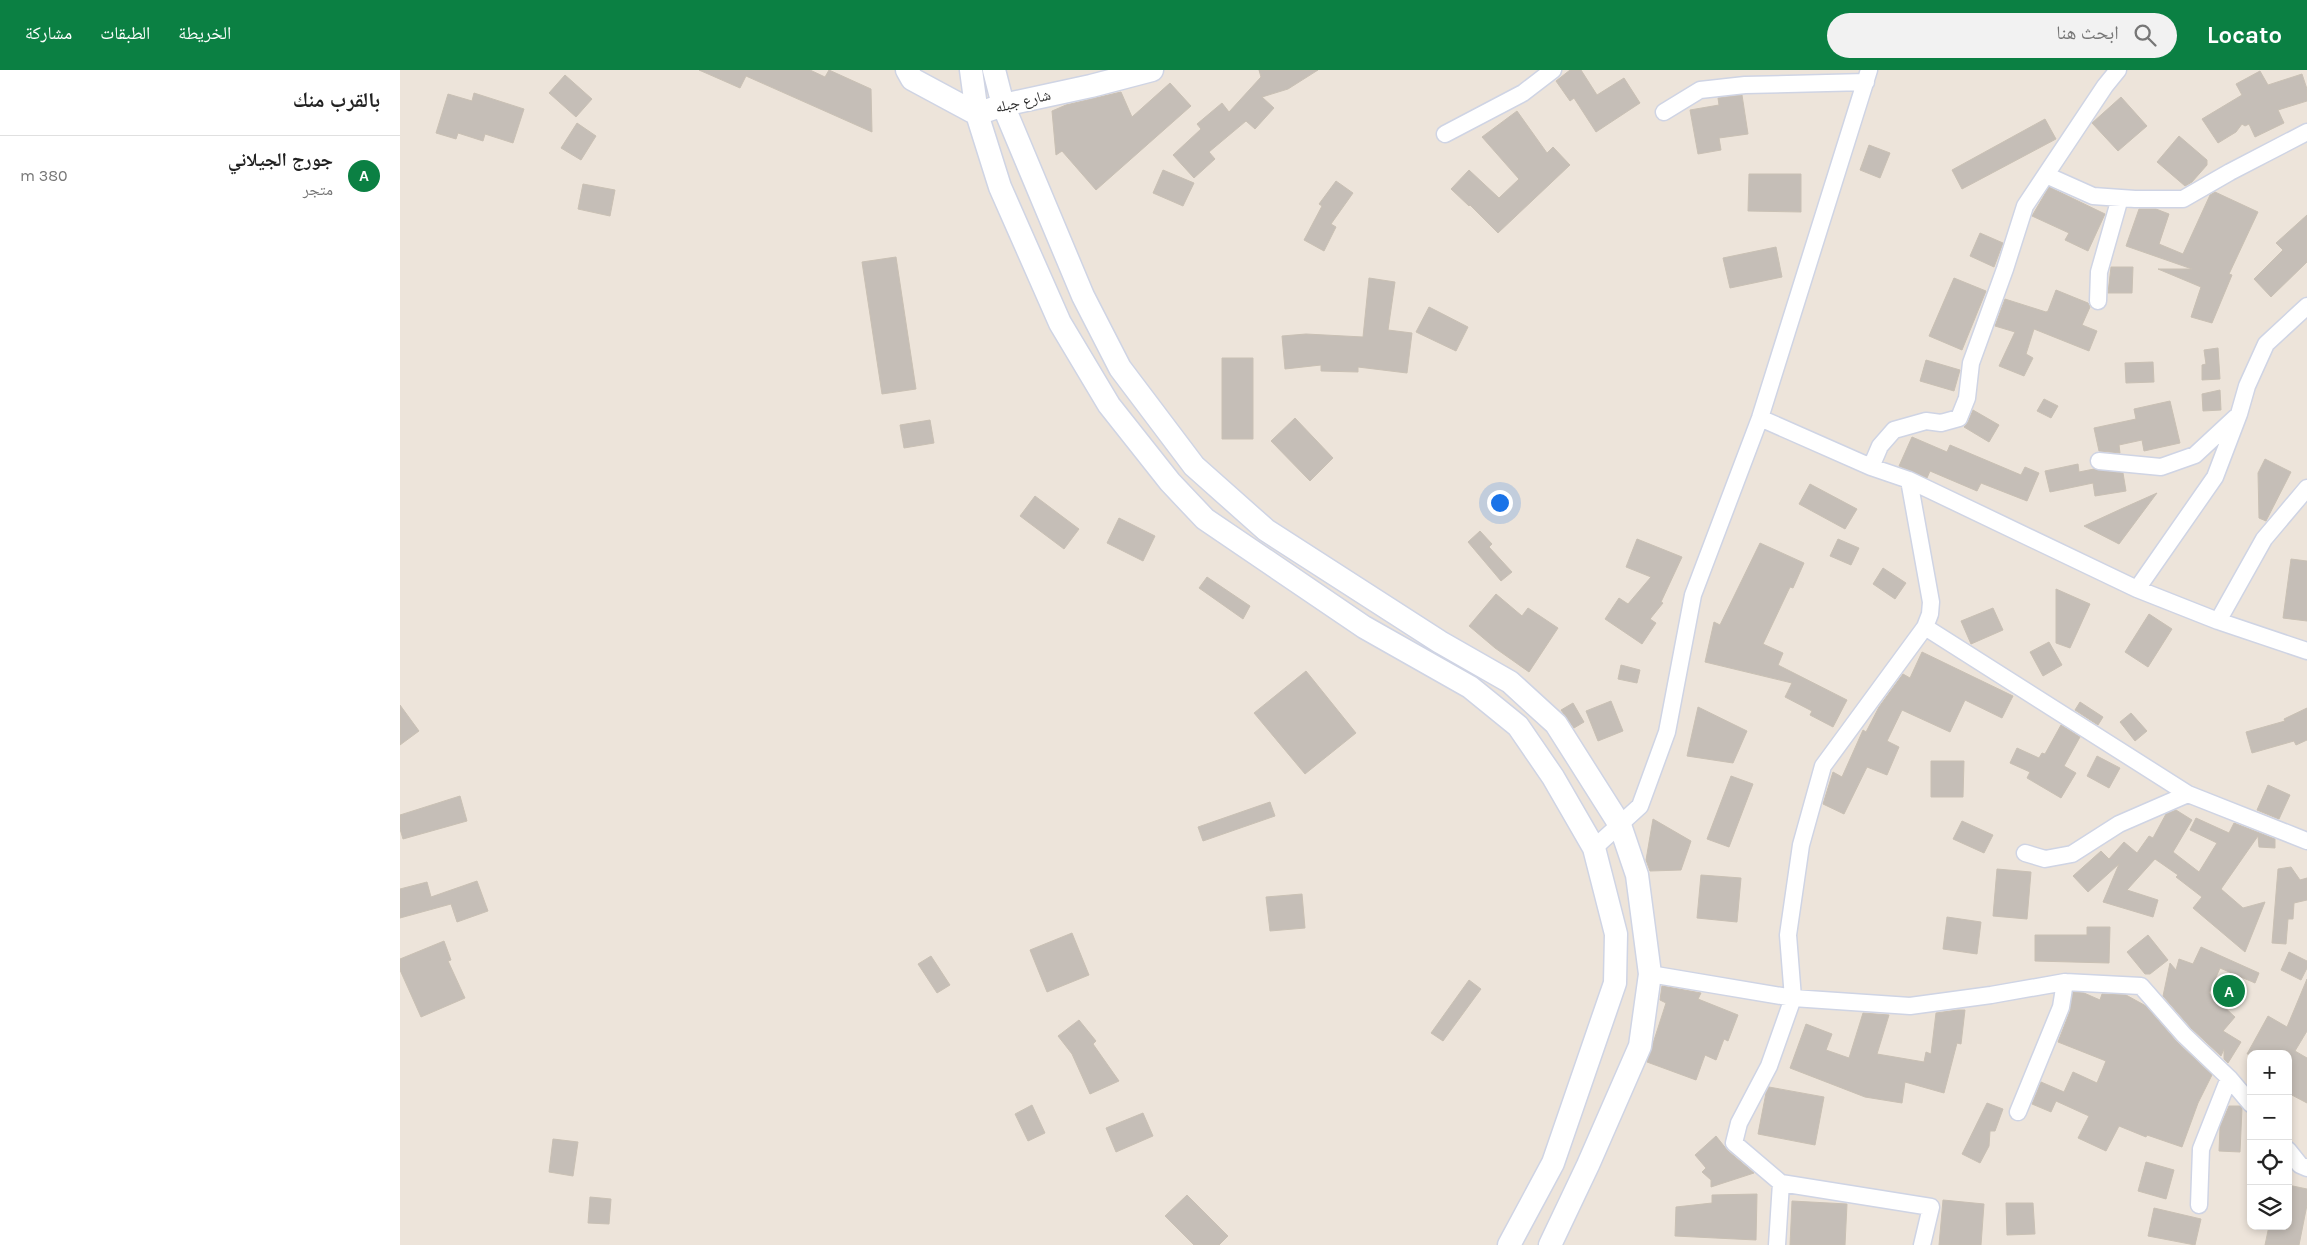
<!DOCTYPE html>
<html lang="ar">
<meta charset="utf-8">
<style>
body{margin:0;font-family:Karla,"Noto Naskh Arabic",sans-serif;background:#f2f2f2;color:#222;direction:rtl}
.controls{position:absolute;right:15px;bottom:15px;display:grid;overflow:hidden;border-radius:10px;box-shadow:0 2px 8px #0003}
.controls button{width:45px;height:45px;display:grid;place-items:center;padding:0;border:0;border-bottom:1px solid #e0e0e0;background:#fff;color:#222;font:25px sans-serif}
.you{position:absolute;left:1099px;top:432px;width:18px;height:18px;margin:-12px;border:4px solid #fff;border-radius:50%;background:#1a73e8;box-shadow:0 0 0 8px #1a73e833}
.badge{display:grid;place-items:center;width:32px;height:32px;border-radius:50%;background:#0b8043;color:#fff;font-size:16px;font-weight:700}
.pin{position:absolute;translate:-50% -50%;border:2px solid #fff;box-shadow:0 1px 5px #0006}
.list{margin:0;padding:0;list-style:none}
h2{display:flex;justify-content:space-between;align-items:center;height:65px;margin:0;padding:0 20px;font-size:21px}
h2 small{font-size:16px;font-weight:400;color:#767676}
.list li{display:grid;grid-template-columns:32px 1fr auto;gap:15px;align-items:center;box-sizing:border-box;height:80px;padding:0 20px;border-top:1px solid #e0e0e0}
.list b{display:block;font-size:19px;white-space:nowrap}
.list p{margin:0;font-size:16px;white-space:nowrap;color:#767676}
.list em{font-size:16px;font-style:normal;color:#767676}
.icon{flex:none;width:28px;height:28px;fill:none;stroke:currentColor;stroke-width:2;stroke-linecap:round;stroke-linejoin:round}
.map{position:relative;flex:none;width:1907px;height:1175px;overflow:hidden;direction:ltr}
header{display:flex;align-items:center;gap:30px;box-sizing:border-box;height:70px;padding:0 25px;background:#0b8043;color:#fff}
header strong{font-size:24px}
nav{display:flex;gap:28px;margin-inline-start:auto;font-size:18px}
.search{width:350px;height:45px;background:#f2f2f2;display:flex;align-items:center;gap:12px;box-sizing:border-box;padding:0 18px;border-radius:28px;color:#767676;font-size:19px}
main{display:flex}
aside{flex:1;background:#fff}
.map>svg:first-child{display:block}
</style>
<header>
<strong>Locato</strong>
<div class="search"><svg class="icon" aria-label="search" viewBox="0 0 24 24"><circle cx="10" cy="10" r="6"/><path d="M15 15l6 6"/></svg>ابحث هنا</div>
<nav><a>الخريطة</a><a>الطبقات</a><a>مشاركة</a></nav>
</header>
<main>
<div class="map">
<svg width="1907" height="1175" viewBox="0 0 1907 1175">
<rect width="100%" height="100%" fill="#ede4da"/>
<path fill="#c5beb7" stroke="#c9c0b4" d="M 299,0 L 410,0 L 425,7 L 429,0 L 471,19 L 472,62 L 346,6 L 340,18 Z
M 859,0 L 918,0 L 888,19 L 862,27 L 874,38 L 855,59 L 846,51 L 809,82 L 815,89 L 794,108 L 773,85 L 801,59 L 797,54 L 822,33 L 829,42 L 861,7 Z
M 1170,0 L 1181,0 L 1197,25 L 1224,8 L 1240,33 L 1196,62 L 1174,28 L 1170,31 L 1156,11 Z
M 1860,1 L 1868,15 L 1902,4 L 1907,19 L 1907,31 L 1878,40 L 1884,53 L 1855,67 L 1849,54 L 1845,56 L 1842,54 L 1836,62 L 1818,73 L 1802,49 L 1842,25 L 1836,14 Z
M 165,5 L 192,29 L 176,47 L 149,23 Z
M 770,13 L 791,36 L 696,120 L 662,81 L 656,85 L 652,41 L 666,35 L 721,22 L 732,47 Z
M 74,23 L 124,39 L 113,73 L 85,64 L 83,71 L 58,63 L 56,69 L 36,63 L 48,24 L 72,31 Z
M 1342,25 L 1348,64 L 1319,68 L 1321,80 L 1298,84 L 1290,40 L 1319,35 L 1318,28 Z
M 1721,27 L 1747,56 L 1718,81 L 1692,53 Z
M 1117,41 L 1147,83 L 1153,77 L 1170,95 L 1098,163 L 1070,135 L 1069,136 L 1051,119 L 1069,100 L 1099,128 L 1119,109 L 1082,67 Z
M 1645,49 L 1656,69 L 1562,119 L 1552,100 Z
M 177,53 L 196,66 L 181,90 L 161,78 Z
M 1779,66 L 1807,90 L 1807,95 L 1792,112 L 1785,116 L 1757,92 Z
M 1469,75 L 1490,83 L 1480,108 L 1460,100 Z
M 763,100 L 794,113 L 783,136 L 753,123 Z
M 1349,104 L 1401,104 L 1401,142 L 1348,141 Z
M 936,111 L 953,123 L 931,154 L 936,157 L 924,181 L 904,170 L 922,136 L 919,134 Z
M 183,114 L 215,120 L 210,146 L 178,139 Z
M 1649,117 L 1705,144 L 1688,181 L 1665,170 L 1669,163 L 1632,146 Z
M 1815,122 L 1858,142 L 1829,204 L 1832,205 L 1812,253 L 1791,247 L 1801,217 L 1758,199 L 1792,199 L 1726,176 L 1739,139 L 1756,139 L 1769,144 L 1759,174 L 1783,184 L 1810,125 Z
M 1907,145 L 1907,192 L 1871,227 L 1854,209 L 1883,180 L 1876,173 Z
M 1580,163 L 1603,173 L 1594,197 L 1570,186 Z
M 1376,177 L 1382,207 L 1330,218 L 1323,188 Z
M 496,187 L 516,319 L 482,324 L 462,192 Z
M 1711,197 L 1733,197 L 1732,223 L 1708,223 Z
M 969,208 L 995,212 L 988,260 L 1012,263 L 1007,303 L 958,297 L 958,302 L 921,301 L 921,295 L 885,299 L 882,266 L 906,264 L 963,267 Z
M 1554,208 L 1586,221 L 1562,280 L 1529,266 Z
M 1656,220 L 1688,233 L 1690,237 L 1682,255 L 1697,261 L 1689,281 L 1634,259 L 1626,284 L 1633,288 L 1624,306 L 1599,296 L 1615,262 L 1595,256 L 1605,229 L 1646,242 L 1648,241 Z
M 1029,237 L 1068,257 L 1056,281 L 1016,262 Z
M 1818,278 L 1820,309 L 1802,310 L 1802,295 L 1806,294 L 1804,280 Z
M 822,288 L 853,288 L 853,369 L 822,369 Z
M 1526,290 L 1560,300 L 1554,321 L 1520,311 Z
M 1753,292 L 1754,312 L 1726,313 L 1725,293 Z
M 1820,320 L 1821,340 L 1803,341 L 1802,324 Z
M 1644,329 L 1658,336 L 1651,348 L 1637,341 Z
M 1770,331 L 1780,373 L 1744,381 L 1742,370 L 1719,375 L 1720,383 L 1699,381 L 1694,358 L 1736,349 L 1734,339 Z
M 1573,340 L 1599,355 L 1589,372 L 1564,357 L 1568,352 Z
M 895,348 L 933,388 L 910,411 L 871,371 Z
M 530,350 L 534,373 L 504,378 L 500,355 Z
M 1512,367 L 1547,382 L 1550,375 L 1621,405 L 1625,397 L 1639,403 L 1627,431 L 1581,413 L 1577,421 L 1530,401 L 1527,408 L 1499,396 Z
M 1865,389 L 1891,402 L 1866,451 L 1859,448 L 1858,403 Z
M 1678,394 L 1679,402 L 1694,399 L 1723,403 L 1726,421 L 1695,426 L 1693,413 L 1650,422 L 1645,401 Z
M 1410,414 L 1457,439 L 1445,459 L 1399,434 Z
M 1757,423 L 1719,474 L 1684,456 L 1721,439 Z
M 635,426 L 679,459 L 664,479 L 620,446 Z
M 719,448 L 755,466 L 743,491 L 707,473 Z
M 1080,461 L 1092,474 L 1089,477 L 1112,502 L 1101,511 L 1068,472 Z
M 1237,469 L 1282,487 L 1261,532 L 1263,533 L 1250,549 L 1256,553 L 1242,574 L 1205,549 L 1219,528 L 1228,534 L 1251,507 L 1226,497 Z
M 1438,469 L 1459,478 L 1451,495 L 1430,486 Z
M 1360,473 L 1404,493 L 1393,518 L 1390,517 L 1363,574 L 1383,583 L 1378,595 L 1447,630 L 1433,657 L 1410,645 L 1412,641 L 1385,627 L 1392,613 L 1305,592 L 1314,552 L 1320,555 Z
M 1891,489 L 1907,491 L 1907,551 L 1883,548 Z
M 1483,498 L 1506,513 L 1495,529 L 1473,514 Z
M 807,507 L 850,536 L 843,549 L 799,518 Z
M 1656,519 L 1690,534 L 1670,578 L 1656,573 Z
M 1096,524 L 1122,546 L 1128,538 L 1158,558 L 1129,602 L 1095,578 L 1069,556 Z
M 1593,538 L 1603,560 L 1571,574 L 1561,551 Z
M 1749,544 L 1772,559 L 1748,597 L 1725,582 Z
M 1649,572 L 1662,595 L 1643,606 L 1630,582 Z
M 1522,582 L 1613,626 L 1602,648 L 1565,630 L 1550,662 L 1502,640 L 1487,671 L 1499,677 L 1487,705 L 1467,697 L 1444,744 L 1423,734 L 1433,702 L 1442,707 L 1463,660 L 1466,662 L 1479,637 L 1503,604 L 1510,608 Z
M 1221,595 L 1240,600 L 1237,613 L 1218,609 Z
M 906,601 L 956,663 L 905,704 L 854,643 Z
M 1211,631 L 1223,661 L 1198,671 L 1186,641 Z
M 1680,632 L 1703,647 L 1698,655 L 1675,640 Z
M 1173,633 L 1184,652 L 1174,658 L 1161,640 Z
M 0,635 L 19,661 L 0,675 Z
M 1298,637 L 1347,661 L 1333,693 L 1287,686 Z
M 1907,638 L 1907,670 L 1896,675 L 1894,671 L 1852,683 L 1846,662 L 1885,651 L 1884,649 Z
M 1731,643 L 1747,661 L 1735,671 L 1720,652 Z
M 1661,655 L 1680,667 L 1664,696 L 1676,703 L 1661,728 L 1627,708 L 1630,702 L 1610,693 L 1617,678 L 1639,688 L 1642,683 L 1645,684 Z
M 1697,686 L 1720,698 L 1709,718 L 1687,706 Z
M 1531,691 L 1564,691 L 1563,727 L 1531,727 Z
M 1331,706 L 1353,714 L 1329,777 L 1307,769 Z
M 1868,715 L 1890,725 L 1879,749 L 1857,740 Z
M 60,726 L 67,751 L 3,769 L 0,759 L 0,745 Z
M 870,732 L 875,746 L 803,771 L 798,757 Z
M 1776,740 L 1792,750 L 1773,782 L 1799,802 L 1817,773 L 1790,760 L 1796,748 L 1829,763 L 1834,753 L 1875,769 L 1875,778 L 1859,777 L 1858,766 L 1821,819 L 1843,838 L 1865,832 L 1845,882 L 1793,838 L 1802,827 L 1776,807 L 1778,805 L 1755,789 L 1727,820 L 1758,830 L 1753,847 L 1703,832 L 1719,794 L 1688,822 L 1673,806 L 1701,781 L 1709,789 L 1724,772 L 1737,783 L 1749,766 L 1753,768 L 1766,744 Z
M 1253,749 L 1291,771 L 1281,800 L 1250,801 L 1246,790 Z
M 1562,751 L 1593,765 L 1584,783 L 1553,769 Z
M 1891,797 L 1900,810 L 1907,808 L 1907,830 L 1894,833 L 1893,849 L 1888,849 L 1886,874 L 1872,873 L 1878,799 Z
M 1597,799 L 1631,802 L 1627,849 L 1593,846 Z
M 1301,805 L 1341,808 L 1337,852 L 1297,848 Z
M 77,811 L 88,841 L 57,852 L 51,834 L 0,848 L 0,819 L 27,812 L 31,827 Z
M 902,824 L 905,858 L 870,861 L 866,827 Z
M 1547,847 L 1581,852 L 1577,884 L 1543,879 Z
M 1687,857 L 1710,857 L 1709,893 L 1635,891 L 1635,865 L 1687,865 Z
M 672,863 L 689,905 L 647,922 L 630,880 Z
M 1748,865 L 1768,890 L 1750,904 L 1745,904 L 1727,882 Z
M 44,871 L 51,890 L 48,891 L 65,928 L 21,947 L 0,900 L 0,889 Z
M 1801,877 L 1859,903 L 1855,913 L 1820,898 L 1809,923 L 1835,947 L 1823,961 L 1841,972 L 1828,993 L 1824,989 L 1824,979 L 1821,986 L 1791,958 L 1763,926 L 1770,893 L 1776,900 L 1779,889 L 1793,894 Z
M 1889,882 L 1907,891 L 1907,898 L 1901,910 L 1881,900 Z
M 531,886 L 550,915 L 537,923 L 518,894 Z
M 1907,909 L 1907,961 L 1895,981 L 1907,988 L 1907,1033 L 1888,1023 L 1888,984 L 1847,984 L 1868,946 L 1887,957 Z
M 1069,910 L 1081,919 L 1043,971 L 1031,963 Z
M 1262,916 L 1301,923 L 1298,929 L 1338,945 L 1328,971 L 1324,969 L 1316,990 L 1305,985 L 1296,1010 L 1247,992 L 1266,933 L 1260,930 Z
M 1673,922 L 1684,923 L 1700,930 L 1702,924 L 1726,925 L 1746,936 L 1777,972 L 1812,1005 L 1798,1033 L 1782,1077 L 1747,1065 L 1746,1067 L 1719,1056 L 1706,1081 L 1678,1068 L 1689,1046 L 1656,1031 L 1651,1042 L 1632,1034 L 1641,1012 L 1664,1022 L 1673,1002 L 1697,1013 L 1706,991 L 1658,972 L 1670,941 Z
M 1558,940 L 1565,940 L 1561,974 L 1557,973 L 1544,1023 L 1505,1012 L 1502,1033 L 1465,1027 L 1390,998 L 1406,954 L 1432,964 L 1426,980 L 1449,988 L 1463,943 L 1489,945 L 1477,984 L 1524,992 L 1526,982 L 1531,984 L 1536,943 Z
M 679,950 L 696,971 L 693,974 L 719,1011 L 690,1024 L 672,984 L 658,966 Z
M 1369,1017 L 1424,1027 L 1415,1075 L 1358,1064 L 1366,1023 Z
M 1587,1033 L 1603,1039 L 1595,1061 L 1590,1061 L 1589,1076 L 1580,1093 L 1562,1084 Z
M 632,1035 L 645,1063 L 628,1071 L 615,1044 Z
M 1829,1036 L 1840,1036 L 1842,1038 L 1840,1082 L 1819,1081 L 1820,1057 Z
M 743,1043 L 753,1066 L 716,1082 L 706,1058 Z
M 1316,1066 L 1328,1081 L 1354,1103 L 1311,1117 L 1311,1110 L 1302,1102 L 1306,1098 L 1295,1085 Z
M 153,1069 L 178,1072 L 173,1106 L 149,1102 Z
M 1746,1092 L 1774,1100 L 1766,1129 L 1738,1121 Z
M 1888,1115 L 1907,1119 L 1907,1135 L 1899,1175 L 1865,1175 L 1869,1156 L 1888,1156 Z
M 1357,1124 L 1356,1170 L 1275,1166 L 1276,1137 L 1312,1133 L 1312,1125 Z
M 787,1125 L 828,1166 L 819,1175 L 794,1175 L 765,1146 Z
M 190,1127 L 211,1129 L 209,1154 L 188,1153 Z
M 1543,1130 L 1584,1134 L 1581,1175 L 1539,1175 Z
M 1392,1131 L 1447,1134 L 1445,1175 L 1390,1175 Z
M 1606,1133 L 1633,1133 L 1635,1164 L 1607,1165 Z
M 1754,1138 L 1801,1149 L 1795,1175 L 1748,1166 Z"/>
<g fill="none" stroke-linecap="round" stroke-linejoin="round">
<g stroke="#cfd4e4" stroke-width="19">
<path id="street" d="M 1264,42 L 1300,20 L 1345,15 L 1466,12
M 1045,64 L 1123,23 L 1153,0
M 1646,105 L 1693,126 L 1735,129 L 1783,129 L 1830,102 L 1907,62
M 1698,231 L 1699,202 L 1720,128
M 1360,348 L 1471,397 L 1509,410 L 1737,519 L 1818,551 L 1907,581
M 1699,391 L 1761,397 L 1795,385 L 1836,347
M 1471,397 L 1480,376 L 1494,360 L 1526,351 L 1541,353 L 1559,348 L 1567,328 L 1571,293 L 1605,199 L 1625,136 L 1705,16 L 1718,0
M 1509,410 L 1531,532 L 1530,544 L 1525,557 L 1423,696 L 1401,775 L 1388,865 L 1393,928 L 1369,996 L 1339,1053 L 1334,1073 L 1381,1113 L 1531,1137 L 1522,1175
M 1737,519 L 1815,407 L 1839,344 L 1847,316 L 1866,274 L 1907,236
M 1818,551 L 1864,469 L 1907,418
M 1525,557 L 1788,724 L 1907,771
M 1194,778 L 1240,736 L 1267,662 L 1293,525 L 1360,348 L 1469,0
M 1625,783 L 1645,789 L 1672,784 L 1719,754 L 1788,724
M 1250,904 L 1393,928 L 1510,936 L 1591,925 L 1665,912 L 1741,916 L 1784,965 L 1829,1008 L 1851,1034
M 1618,1042 L 1661,937 L 1665,912
M 1888,1080 L 1900,1095 L 1907,1098
M 1799,1135 L 1801,1079 L 1829,1008
M 1377,1175 L 1381,1113"/>
</g>
<g stroke="#cfd4e4" stroke-width="25">
<path id="secondary" d="M 507,0 L 512,9 L 577,44 L 603,35 L 691,16 L 752,0
M 571,0 L 577,44 L 600,117 L 660,253 L 709,335 L 770,412 L 805,449 L 964,557 L 1070,617 L 1118,656 L 1153,707 L 1194,778 L 1216,864 L 1215,913 L 1153,1093 L 1109,1175
M 594,0 L 603,35 L 683,226 L 720,298 L 794,396 L 866,460 L 1040,572 L 1110,612 L 1156,654 L 1220,755 L 1237,805 L 1250,904 L 1240,976 L 1188,1095 L 1150,1175"/>
</g>
<use href="#street" stroke="#fff" stroke-width="16"/>
<use href="#secondary" stroke="#fff" stroke-width="22"/>
</g>
<g text-anchor="middle" dominant-baseline="central" stroke-width="4" stroke-linejoin="round" paint-order="stroke">
<g font-size="15" fill="#2a2a2a" stroke="#fff">
<text transform="translate(623 31) rotate(-14)">شارع جبله</text>
</g>
</g>
</svg>
<div class="controls">
<button>+</button>
<button>−</button>
<button><svg class="icon" aria-label="locate" viewBox="0 0 24 24"><circle cx="12" cy="12" r="6"/><path d="M12 2v4M12 18v4M2 12h4M18 12h4"/></svg></button>
<button><svg class="icon" aria-label="layers" viewBox="0 0 24 24"><path d="M12 4l9 5-9 5-9-5zM3 14l9 5 9-5"/></svg></button>
</div>
<div class="you"></div>
<div class="pin badge" style="left:1829px;top:921px">A</div>
</div>
<aside>
<h2>بالقرب منك<small></small></h2>
<ul class="list">
<li><span class="badge">A</span><div><b>جورج الجيلاني</b><p>متجر</p></div><em>380 m</em></li>
</ul>
</aside>
</main>
